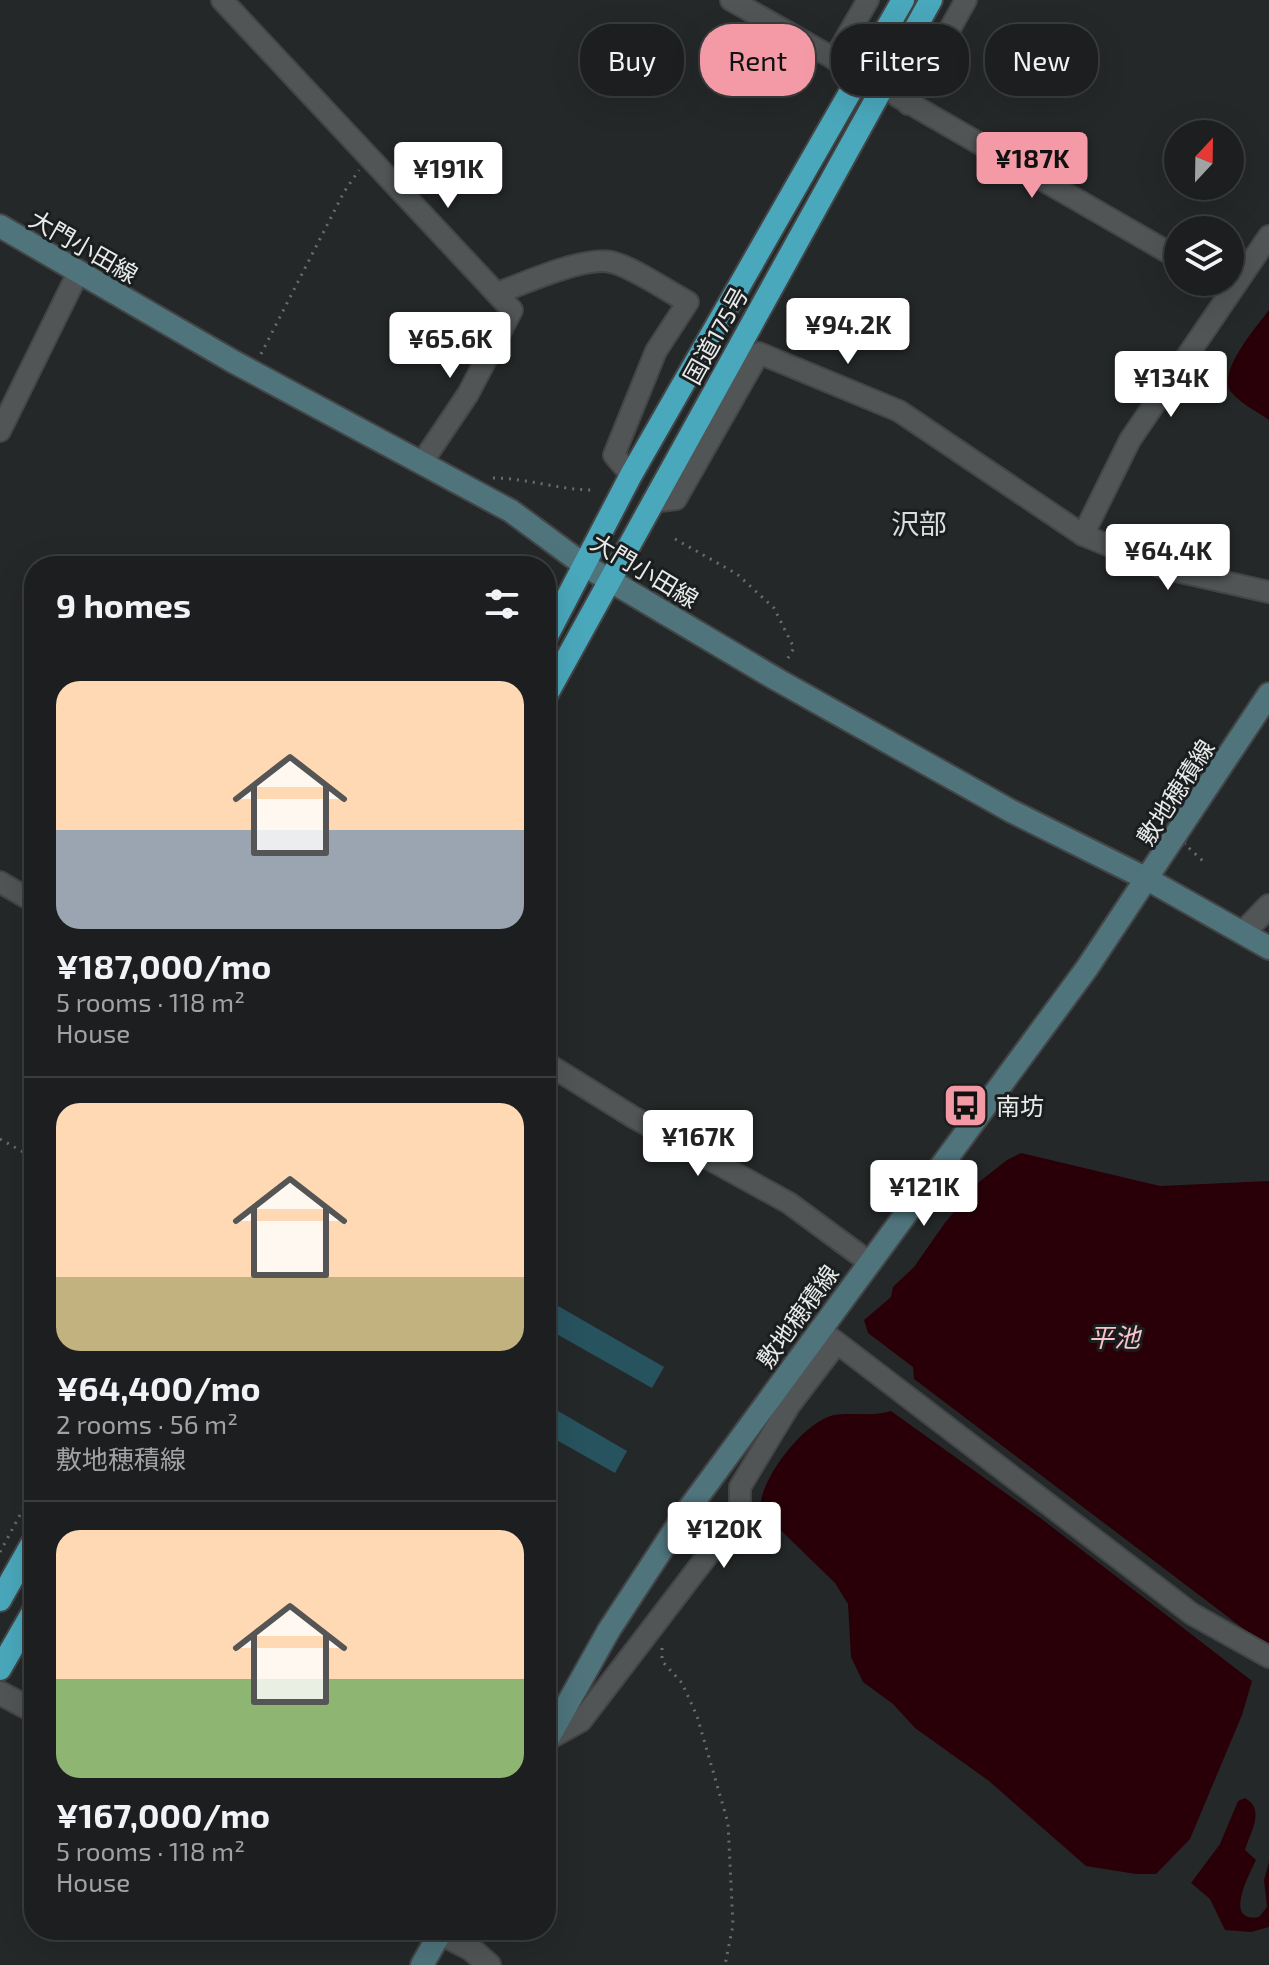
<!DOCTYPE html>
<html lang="en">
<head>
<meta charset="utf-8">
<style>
	:root { --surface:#1c1e1f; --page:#292b2c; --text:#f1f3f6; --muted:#a0a2a4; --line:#3a3c3d; --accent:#f49aa6 }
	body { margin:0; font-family:"Exo 2","Noto Sans JP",sans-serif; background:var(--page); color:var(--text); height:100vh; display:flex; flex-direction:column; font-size:30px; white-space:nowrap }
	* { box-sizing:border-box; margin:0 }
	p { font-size:26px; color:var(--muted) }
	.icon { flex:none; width:44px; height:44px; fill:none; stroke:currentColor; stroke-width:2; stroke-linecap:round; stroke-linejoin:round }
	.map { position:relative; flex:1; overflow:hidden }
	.details { position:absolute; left:24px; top:556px; width:532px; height:1384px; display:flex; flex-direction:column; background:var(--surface); border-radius:32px; box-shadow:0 8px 32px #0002,0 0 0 2px var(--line) }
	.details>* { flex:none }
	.banner { position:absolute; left:580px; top:24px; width:568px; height:72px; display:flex; gap:16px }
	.needle { width:52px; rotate:22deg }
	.controls { position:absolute; left:1164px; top:120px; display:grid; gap:16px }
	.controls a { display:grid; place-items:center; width:80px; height:80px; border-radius:50%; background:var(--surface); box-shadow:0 8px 32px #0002,0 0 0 2px var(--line); font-size:40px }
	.price { position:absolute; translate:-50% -68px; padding:0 18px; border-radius:8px; background:#fff; color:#222; font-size:26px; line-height:52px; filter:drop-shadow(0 2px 4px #0008) }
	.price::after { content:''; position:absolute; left:50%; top:48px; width:24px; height:18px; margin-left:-12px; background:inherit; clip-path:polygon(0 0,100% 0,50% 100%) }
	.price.current { background:var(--accent); color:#111 }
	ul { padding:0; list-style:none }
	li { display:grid; align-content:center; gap:16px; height:424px; padding:0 32px }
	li+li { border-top:2px solid var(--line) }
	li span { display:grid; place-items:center; height:248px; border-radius:24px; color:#555 }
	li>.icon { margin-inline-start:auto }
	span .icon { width:144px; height:144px; fill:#fffc; stroke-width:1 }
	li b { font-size:34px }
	h2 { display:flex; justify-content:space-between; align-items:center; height:96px; padding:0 32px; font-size:34px }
	.tag { padding:0 28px; border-radius:32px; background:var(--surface); box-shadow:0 8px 32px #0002,0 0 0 2px var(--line); font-size:28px; line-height:72px }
	.tag.current { background:var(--accent); color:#111 }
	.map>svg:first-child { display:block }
</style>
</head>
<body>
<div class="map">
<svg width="1269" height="1965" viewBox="0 0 1269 1965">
	<rect width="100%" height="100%" fill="#252829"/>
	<g fill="#290008">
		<path d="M1269,310V420C1258,412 1241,404 1232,393C1215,374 1257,326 1269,310Z"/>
		<polygon points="1021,1153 1160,1186 1269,1181 1269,1648 914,1379 913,1367 868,1333 864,1320 891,1297 893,1287 914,1267 944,1224 979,1182 1007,1160"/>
		<path d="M891,1411L1039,1517L1252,1681L1242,1715L1190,1839L1156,1874H1136L1086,1866L989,1781L915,1728L893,1704L863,1682L851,1657L848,1604L835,1583L760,1510C759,1480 803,1422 834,1415C852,1412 874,1417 891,1411Z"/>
		<path d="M1245,1798C1266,1809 1250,1833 1245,1850L1256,1860C1249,1875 1223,1923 1259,1917L1267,1907L1264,1880L1269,1862V1927L1251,1932L1225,1930L1210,1899L1191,1883L1220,1844L1238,1801Z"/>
	</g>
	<g fill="#27535e">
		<polygon points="546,1299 664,1367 652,1388 546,1328"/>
		<polygon points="546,1404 627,1451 615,1473 546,1434"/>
	</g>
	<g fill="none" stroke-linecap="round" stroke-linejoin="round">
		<defs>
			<g id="minor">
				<polyline points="222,0 512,310 468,394 423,461"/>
				<polyline points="731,0 847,66"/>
				<polyline points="834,59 868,0"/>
				<polyline points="897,96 1178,258"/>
				<polyline points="908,104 966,0"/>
				<path d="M498,293C524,283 585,256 611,262C631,266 669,292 688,302L656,351L614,455L631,475"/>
				<polyline points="0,431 78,273"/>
				<polyline points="652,502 676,499 759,353 899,411 1083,535 1163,568 1269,592"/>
				<polyline points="1083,535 1130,440 1269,236"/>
				<polyline points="0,882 34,902"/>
				<polyline points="546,1063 633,1117 789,1203 869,1262"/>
				<polyline points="819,1329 1192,1614 1269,1657"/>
				<polyline points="547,1740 581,1721 740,1513 740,1487 789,1406 837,1343"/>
			</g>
			<g id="tertiary">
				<polyline points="1243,933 1269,906"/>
				<polyline points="0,1693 34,1711"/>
				<polyline points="434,1930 471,1949 489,1965"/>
			</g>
			<g id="secondary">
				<polyline points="0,226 234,362 511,511 584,565 776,679 1011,811 1149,880 1269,948"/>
				<polyline points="546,1742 609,1630 685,1514 1087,968 1269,694"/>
				<polyline points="422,1965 442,1930"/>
			</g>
			<g id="trunk">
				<polyline points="546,638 631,475 903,0"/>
				<polyline points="546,696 931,0"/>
				<polyline points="0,1600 34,1540"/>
				<polyline points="0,1669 34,1610"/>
			</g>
		</defs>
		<use href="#minor" stroke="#434546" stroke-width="24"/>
		<use href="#tertiary" stroke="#434546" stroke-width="26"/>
		<use href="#secondary" stroke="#434546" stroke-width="26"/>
		<use href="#trunk" stroke="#434546" stroke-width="26"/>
		<g stroke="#6a6d6e" stroke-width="3" stroke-dasharray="2 6" stroke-linecap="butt">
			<polyline points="261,354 344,192 359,170"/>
			<path d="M493,478C527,478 559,490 593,490"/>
			<polyline points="675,539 737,574 774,608 794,648 785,663"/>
			<polyline points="1189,848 1204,862"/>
			<polyline points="0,1139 34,1158"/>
			<polyline points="0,1552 34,1489"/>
			<polyline points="662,1648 662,1661 682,1683 697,1716 728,1823 733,1925 725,1965"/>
		</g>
		<use href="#minor" stroke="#515556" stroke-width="20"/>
		<use href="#tertiary" stroke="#515556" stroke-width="22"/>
		<use href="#secondary" stroke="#4f747c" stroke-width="22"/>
		<use href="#trunk" stroke="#4aa8bc" stroke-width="22"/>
		<polyline stroke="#6a6d6e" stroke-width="3" stroke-dasharray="2 6" stroke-linecap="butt" points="1157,840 1159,836 1186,844"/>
	</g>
	<defs>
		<symbol id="bus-square" viewBox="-11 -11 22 22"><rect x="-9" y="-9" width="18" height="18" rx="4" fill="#f49aa6" stroke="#1b1e1f"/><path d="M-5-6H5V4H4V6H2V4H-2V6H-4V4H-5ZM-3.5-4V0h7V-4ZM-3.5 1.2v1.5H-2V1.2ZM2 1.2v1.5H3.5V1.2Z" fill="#111"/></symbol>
	</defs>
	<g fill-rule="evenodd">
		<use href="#bus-square" x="940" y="1080" width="51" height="51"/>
	</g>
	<g text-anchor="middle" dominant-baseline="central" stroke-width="6" stroke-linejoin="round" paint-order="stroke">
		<g font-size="24" fill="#e9ebeb" stroke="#1b1e1f">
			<text transform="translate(84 246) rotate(30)">大門小田線</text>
			<text transform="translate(715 335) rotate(-61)">国道175号</text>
			<text transform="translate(645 570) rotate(31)">大門小田線</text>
			<text transform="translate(1175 792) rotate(-57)">敷地穂積線</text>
			<text transform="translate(797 1316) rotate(-54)">敷地穂積線</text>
		</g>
		<g font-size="24" fill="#e9ebeb" stroke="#1b1e1f" text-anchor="start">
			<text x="996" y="1105">南坊</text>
		</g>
		<g font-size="26" font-style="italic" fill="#fac3c9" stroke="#1b1e1f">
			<text x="1114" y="1336">平池</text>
		</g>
		<g font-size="28" fill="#d9ddde" stroke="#1b1e1f">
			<text x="919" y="523">沢部</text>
		</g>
	</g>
</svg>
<div class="controls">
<a><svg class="needle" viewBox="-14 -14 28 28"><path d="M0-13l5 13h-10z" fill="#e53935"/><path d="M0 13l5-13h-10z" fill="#a0a2a4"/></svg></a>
<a><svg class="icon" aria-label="layers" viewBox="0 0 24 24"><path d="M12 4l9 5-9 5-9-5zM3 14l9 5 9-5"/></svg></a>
</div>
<b class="price current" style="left:1032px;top:200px">¥187K</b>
<b class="price" style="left:448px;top:210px">¥191K</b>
<b class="price" style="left:848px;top:366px">¥94.2K</b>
<b class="price" style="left:450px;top:380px">¥65.6K</b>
<b class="price" style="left:1171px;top:419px">¥134K</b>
<b class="price" style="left:1168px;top:592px">¥64.4K</b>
<b class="price" style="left:698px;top:1178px">¥167K</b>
<b class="price" style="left:924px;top:1228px">¥121K</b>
<b class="price" style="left:724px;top:1570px">¥120K</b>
<div class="banner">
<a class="tag">Buy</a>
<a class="tag current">Rent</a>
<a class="tag">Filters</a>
<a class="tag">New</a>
</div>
<section class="details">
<h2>9 homes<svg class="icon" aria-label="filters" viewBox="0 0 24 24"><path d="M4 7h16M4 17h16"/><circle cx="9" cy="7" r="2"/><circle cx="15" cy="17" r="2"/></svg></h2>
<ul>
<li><span style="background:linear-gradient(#ffd9b3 60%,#9aa5b1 0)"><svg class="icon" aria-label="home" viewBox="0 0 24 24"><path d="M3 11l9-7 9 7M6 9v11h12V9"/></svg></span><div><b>¥187,000/mo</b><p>5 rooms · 118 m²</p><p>House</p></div></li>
<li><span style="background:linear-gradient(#ffd9b3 70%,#c2b280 0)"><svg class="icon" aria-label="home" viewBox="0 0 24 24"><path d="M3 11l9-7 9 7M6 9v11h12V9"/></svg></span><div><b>¥64,400/mo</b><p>2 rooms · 56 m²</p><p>敷地穂積線</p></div></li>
<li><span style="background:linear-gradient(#ffd9b3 60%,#8fb573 0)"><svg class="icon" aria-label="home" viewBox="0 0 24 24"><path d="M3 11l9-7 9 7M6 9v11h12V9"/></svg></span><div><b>¥167,000/mo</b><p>5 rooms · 118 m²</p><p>House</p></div></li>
</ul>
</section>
</div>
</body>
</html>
